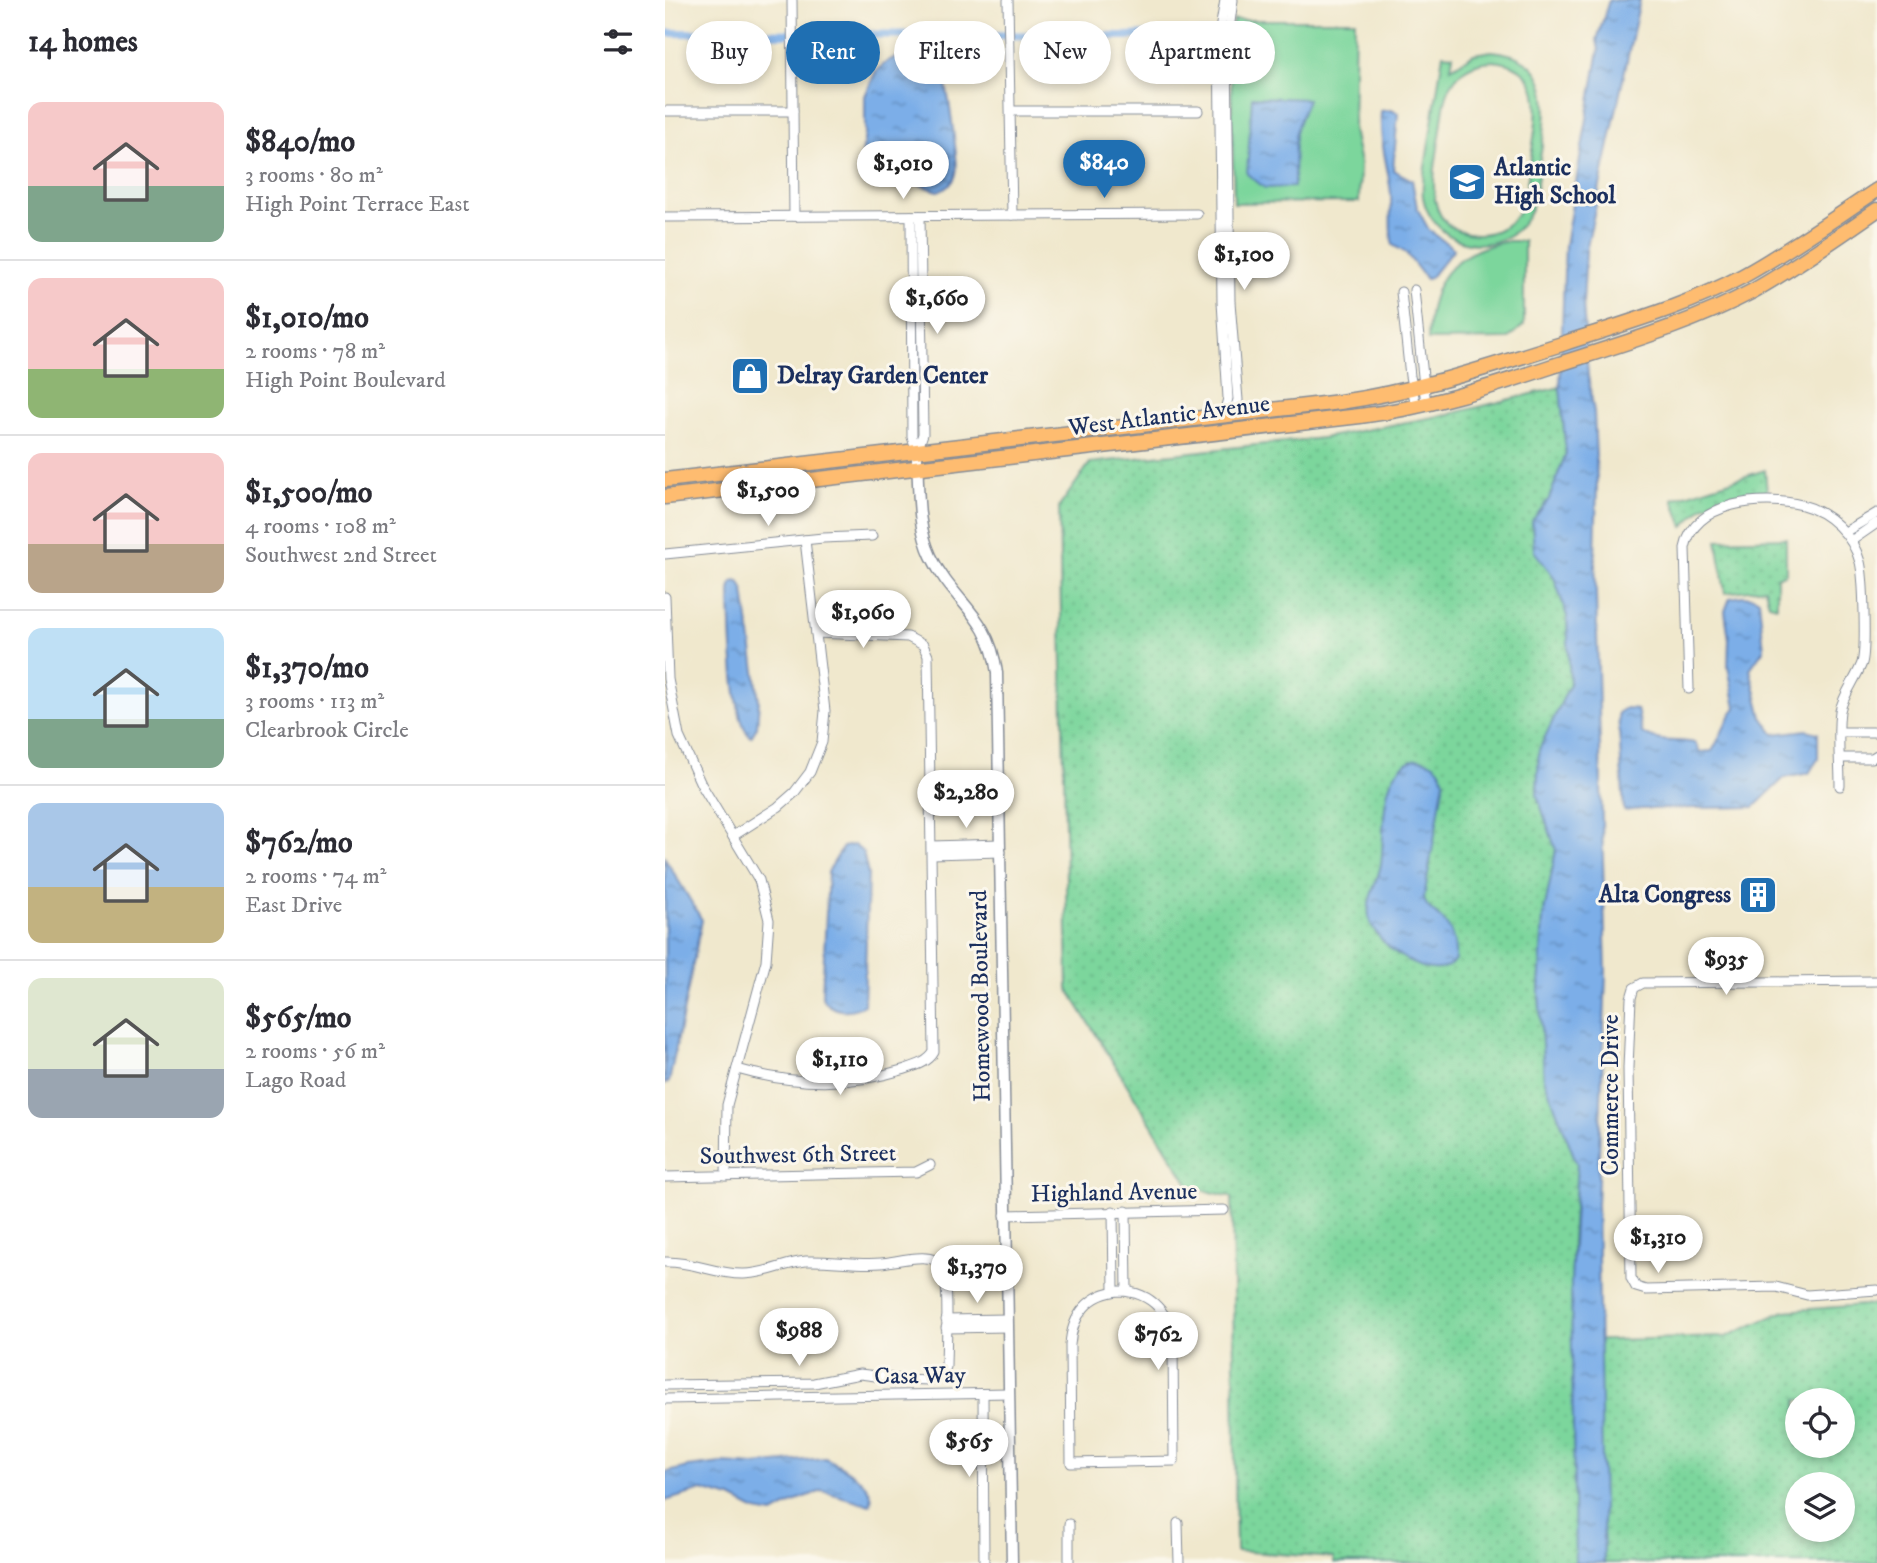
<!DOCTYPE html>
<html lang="en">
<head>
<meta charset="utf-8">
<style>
	:root { --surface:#fff; --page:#f2f2f3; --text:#2b2b33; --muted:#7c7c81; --line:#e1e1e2; --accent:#1f6fb2 }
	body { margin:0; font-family:"IM FELL DW Pica",serif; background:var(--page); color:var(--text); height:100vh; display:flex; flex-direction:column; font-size:26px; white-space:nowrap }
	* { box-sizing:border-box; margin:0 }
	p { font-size:23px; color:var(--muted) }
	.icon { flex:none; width:38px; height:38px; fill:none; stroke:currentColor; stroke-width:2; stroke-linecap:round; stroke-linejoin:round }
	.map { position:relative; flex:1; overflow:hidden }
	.sheet { display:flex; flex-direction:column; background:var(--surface); width:665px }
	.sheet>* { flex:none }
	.hud { position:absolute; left:21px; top:21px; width:665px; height:63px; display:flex; gap:14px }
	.buttons { position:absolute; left:1120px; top:1388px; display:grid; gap:14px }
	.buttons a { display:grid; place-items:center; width:70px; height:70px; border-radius:50%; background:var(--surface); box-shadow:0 4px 10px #0003; font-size:35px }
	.price { position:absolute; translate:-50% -60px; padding:0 16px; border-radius:24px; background:#fff; color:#222; font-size:23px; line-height:46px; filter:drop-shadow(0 2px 4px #0008) }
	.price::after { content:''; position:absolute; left:50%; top:42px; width:21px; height:16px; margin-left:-10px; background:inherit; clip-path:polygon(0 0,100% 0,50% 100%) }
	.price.selected { background:var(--accent); color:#fff }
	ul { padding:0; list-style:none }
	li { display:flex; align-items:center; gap:21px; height:175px; padding:0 28px }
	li+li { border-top:2px solid var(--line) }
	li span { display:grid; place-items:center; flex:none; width:196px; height:140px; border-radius:14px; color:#555 }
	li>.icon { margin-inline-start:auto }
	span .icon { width:84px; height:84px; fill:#fffc; stroke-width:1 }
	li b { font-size:30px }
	h2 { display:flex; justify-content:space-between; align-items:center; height:84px; padding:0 28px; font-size:30px }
	.tag { padding:0 24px; border-radius:32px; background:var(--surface); box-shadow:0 4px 10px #0003; font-size:24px; line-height:63px }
	.tag.selected { background:var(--accent); color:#fff }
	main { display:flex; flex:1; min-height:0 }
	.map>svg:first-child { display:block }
</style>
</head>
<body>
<main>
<section class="sheet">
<h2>14 homes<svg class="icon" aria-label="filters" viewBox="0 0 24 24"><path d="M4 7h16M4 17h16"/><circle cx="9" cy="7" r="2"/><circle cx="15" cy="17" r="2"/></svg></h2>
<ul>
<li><span style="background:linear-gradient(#f6c9c9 60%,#7fa58c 0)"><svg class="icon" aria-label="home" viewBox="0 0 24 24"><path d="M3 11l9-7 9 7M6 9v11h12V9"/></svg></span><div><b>$840/mo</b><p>3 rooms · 80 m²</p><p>High Point Terrace East</p></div></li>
<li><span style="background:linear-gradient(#f6c9c9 65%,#8fb573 0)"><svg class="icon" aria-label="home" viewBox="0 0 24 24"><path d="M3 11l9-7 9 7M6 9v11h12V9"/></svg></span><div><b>$1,010/mo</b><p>2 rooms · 78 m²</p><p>High Point Boulevard</p></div></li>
<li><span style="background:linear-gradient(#f6c9c9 65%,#b9a48a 0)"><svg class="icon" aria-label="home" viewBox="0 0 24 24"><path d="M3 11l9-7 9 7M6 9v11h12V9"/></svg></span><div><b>$1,500/mo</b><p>4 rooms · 108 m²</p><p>Southwest 2nd Street</p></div></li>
<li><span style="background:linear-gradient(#bfe0f5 65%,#7fa58c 0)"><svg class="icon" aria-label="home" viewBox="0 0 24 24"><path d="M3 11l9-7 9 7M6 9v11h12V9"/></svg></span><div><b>$1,370/mo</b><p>3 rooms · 113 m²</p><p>Clearbrook Circle</p></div></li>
<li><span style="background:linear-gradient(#a9c7e8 60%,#c2b280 0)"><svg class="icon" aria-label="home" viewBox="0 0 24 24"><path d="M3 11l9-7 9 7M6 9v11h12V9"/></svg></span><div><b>$762/mo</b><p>2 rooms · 74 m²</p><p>East Drive</p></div></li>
<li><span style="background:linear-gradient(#dfe7d0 65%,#9aa5b1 0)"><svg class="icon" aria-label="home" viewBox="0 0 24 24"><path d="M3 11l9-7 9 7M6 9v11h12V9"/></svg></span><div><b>$565/mo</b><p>2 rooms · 56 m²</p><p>Lago Road</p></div></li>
</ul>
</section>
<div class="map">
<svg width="1212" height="1563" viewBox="0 0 1212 1563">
	<defs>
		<pattern id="grass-dots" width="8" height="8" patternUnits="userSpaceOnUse" patternTransform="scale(1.75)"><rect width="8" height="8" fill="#7bd69c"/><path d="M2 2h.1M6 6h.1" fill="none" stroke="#6ab889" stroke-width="1.8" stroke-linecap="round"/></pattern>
		<pattern id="water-ripples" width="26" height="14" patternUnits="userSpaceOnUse" patternTransform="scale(1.75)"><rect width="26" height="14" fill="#7baee8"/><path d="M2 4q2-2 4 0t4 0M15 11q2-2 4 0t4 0" fill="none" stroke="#648ebf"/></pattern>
	</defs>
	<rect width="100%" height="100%" fill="#fbf7ec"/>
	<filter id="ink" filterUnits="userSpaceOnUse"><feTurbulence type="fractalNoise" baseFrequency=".0143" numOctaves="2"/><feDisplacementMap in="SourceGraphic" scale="14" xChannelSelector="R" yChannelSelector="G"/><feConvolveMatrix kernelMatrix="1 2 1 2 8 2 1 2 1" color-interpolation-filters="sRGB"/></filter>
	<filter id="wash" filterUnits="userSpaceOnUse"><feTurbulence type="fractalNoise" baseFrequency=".00686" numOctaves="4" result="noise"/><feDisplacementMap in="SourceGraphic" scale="28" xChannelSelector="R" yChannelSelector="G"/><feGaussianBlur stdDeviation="1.57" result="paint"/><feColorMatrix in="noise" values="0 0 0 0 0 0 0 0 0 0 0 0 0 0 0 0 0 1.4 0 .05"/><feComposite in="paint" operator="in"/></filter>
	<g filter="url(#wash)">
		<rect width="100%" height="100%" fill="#f0e8cd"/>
		<g fill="url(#grass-dots)" stroke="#4b827d" stroke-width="2" fill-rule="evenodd">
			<path d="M895,387L901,453L884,499L867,521L870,551L889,577L902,616L905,685L874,750L872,795L891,850L878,918L874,991L879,1078L912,1164L907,1239V1341L1061,1337L1119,1311L1212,1304V1563H669L668,1558L571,1551L567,1197L525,1187L403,989L394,507L425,463L657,438L785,414ZM1132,1400H1178V1446H1132ZM1132,1484H1178V1530H1132Z"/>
			<polygon points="1100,470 1102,493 1069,496 1039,506 1018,527 1008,499"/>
			<polygon points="1121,538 1121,573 1112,577 1112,606 1104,604 1100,588 1060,593 1052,540"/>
		</g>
		<g fill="#7bd69c" stroke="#4b827d" stroke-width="2" fill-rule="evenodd">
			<polygon points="569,20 690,20 688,130 695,163 694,202 569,203 565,33"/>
			<path d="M827,51C893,57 883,111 875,158C873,174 872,191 867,206C857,238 819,253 789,238C773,230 761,214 758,197C756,181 761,164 763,149C768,117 773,85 778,54L788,55L786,68L809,54ZM827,61C887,65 871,122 865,163C862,179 862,200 852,214C843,227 827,235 811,234C755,231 769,172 775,136C778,117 778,95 790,79C799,67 812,62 827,61Z"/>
			<path d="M843,241H859V325L843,339L763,340C764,282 784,252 843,241Z"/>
		</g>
		<g fill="url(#water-ripples)" stroke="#4b6ea3" stroke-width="2">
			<polygon points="944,0 975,0 921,251 918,303 923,376 929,412 932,484 930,557 941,974 932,1205 939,1563 910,1563 906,1283 912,1164 879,1078 874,991 878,918 891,850 872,795 874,750 905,684 902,616 889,577 869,551 867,521 884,499 901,453 895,387 900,245 934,50 932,40"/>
			<path d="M244,52C253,53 268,55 274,62C281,69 294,163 291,173C289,184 282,187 273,191L255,185L205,179L197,155L200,133V96L211,71L224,60Z"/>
			<polygon points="587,97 643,99 630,132 629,187 600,188 582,174"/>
			<path d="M726,110L733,113L728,170L747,180L752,208L764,230L789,249L765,278L761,279L741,253L728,245C723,228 727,211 726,194C723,166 714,140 716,111Z"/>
			<path d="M74,581L79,591L94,700L92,727L86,737C66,723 66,618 65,591L67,582Z"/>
			<path d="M1077,596L1089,597L1094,600L1099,649L1085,669L1097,717L1109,734L1142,730L1153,733V759L1144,773L1119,778L1089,807L976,809L959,811L953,713L961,708L972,709L977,733C994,744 1010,739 1030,743L1035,752L1047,751C1054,741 1064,713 1071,708L1063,667L1064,639L1060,611L1065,598Z"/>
			<path d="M751,759C767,760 776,766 779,781L759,898C761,907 766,909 772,915C787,926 791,943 790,960C770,988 712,946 705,921C699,901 713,883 716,864C721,832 711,769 751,759Z"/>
			<path d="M189,845L198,852L203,874L199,1005C185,1013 166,1013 157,997L163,872L178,847Z"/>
			<polygon points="0,858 37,920 4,1082 0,1084"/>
			<path d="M160,1458C174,1464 215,1487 205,1505L158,1491L139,1497L108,1514L91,1511L66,1498L37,1490L0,1501V1473L22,1467L57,1463L89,1465Z"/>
		</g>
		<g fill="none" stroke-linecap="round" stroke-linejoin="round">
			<polyline stroke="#7baee8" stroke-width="8" points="0,33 460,36 551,34"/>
		</g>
	</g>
	<g filter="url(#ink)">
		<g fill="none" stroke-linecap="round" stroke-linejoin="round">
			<defs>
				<g id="minor">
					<polyline points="127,0 129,216"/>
					<polyline points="343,0 347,215"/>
					<polyline points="568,0 562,45 565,302 573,400 568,414"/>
					<polyline points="0,111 128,111"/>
					<polyline points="346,111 533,111"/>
					<polyline points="246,216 247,437 252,451"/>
					<polyline points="0,217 532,214"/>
					<polyline points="749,290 761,405"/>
					<polyline points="736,292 745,376 751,407"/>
					<polyline points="559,415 563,398 557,302 554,36 560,0"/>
					<polyline points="252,451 258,434 255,216"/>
					<polyline points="1180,532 1212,513"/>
					<polyline points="1186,541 1212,523"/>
					<polyline points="0,554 158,538 207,536"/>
					<polyline points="0,597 3,679 14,736 36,784 94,880 104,920 101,961 62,1105 61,1176"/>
					<path d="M1024,689L1020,548C1029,501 1098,495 1137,505C1164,512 1188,535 1195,562C1199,577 1201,650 1197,663C1191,679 1178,695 1175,711C1172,734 1175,763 1175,786"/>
					<polyline points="1175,732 1212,732"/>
					<polyline points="1175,758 1207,758 1212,755"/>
					<polyline points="68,836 113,807 129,793 145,772 157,742 160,711 140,540"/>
					<polyline points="267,846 335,844"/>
					<polyline points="267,854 336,852"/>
					<polyline points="1212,981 978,983 969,988 966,998 963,1068 966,1278 971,1287 981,1290 1111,1287 1142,1295 1212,1290"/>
					<path d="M72,1069C128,1085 182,1087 237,1070C249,1066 263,1063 269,1052L263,656L258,645L243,637L151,633"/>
					<polyline points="0,1177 251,1172 265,1165"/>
					<polyline points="448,1211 449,1291"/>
					<polyline points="461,1211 462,1291"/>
					<polyline points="340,1215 559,1210"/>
					<path d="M0,1262C28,1261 52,1275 79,1274C101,1274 120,1263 141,1261C166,1260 191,1265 216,1263C232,1262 267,1250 277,1266C285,1278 281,1350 281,1367L275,1376L265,1380L234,1379L195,1374L149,1383L0,1385"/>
					<path d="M455,1291C487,1292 506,1314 508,1345L509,1461L406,1463L405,1345C407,1315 424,1293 455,1291Z"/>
					<polyline points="281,1320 342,1319"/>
					<polyline points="281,1328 343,1327"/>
					<polyline points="318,1394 319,1563"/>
					<polyline points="0,1399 344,1393"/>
					<polyline points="513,1523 514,1563"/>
					<polyline points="404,1524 404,1563"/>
				</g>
				<path id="tertiary" d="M252,460C254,493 252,526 266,556C288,603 324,613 332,673L347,1563"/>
				<g id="primary">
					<path d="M0,480L675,402C753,391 826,366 900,343C961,323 1022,306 1078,276C1125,250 1168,219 1212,190"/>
					<path d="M0,497L695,416C761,408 822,388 885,367C953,345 1024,325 1088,291C1131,267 1171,238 1212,210"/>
				</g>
			</defs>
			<use href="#minor" stroke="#868c96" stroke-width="11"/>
			<use href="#tertiary" stroke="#868c96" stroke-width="13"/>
			<use href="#primary" stroke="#868c96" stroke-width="17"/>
			<use href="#minor" stroke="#fff" stroke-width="9"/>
			<use href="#tertiary" stroke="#fff" stroke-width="10"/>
			<use href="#primary" stroke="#febc70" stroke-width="14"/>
		</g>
	</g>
	<defs>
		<symbol id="school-square" viewBox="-11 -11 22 22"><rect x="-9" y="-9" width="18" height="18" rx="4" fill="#1f6fb2" stroke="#fbf7ec"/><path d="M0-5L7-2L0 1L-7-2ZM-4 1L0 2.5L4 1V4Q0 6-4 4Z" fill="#fff"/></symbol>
		<symbol id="shop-square" viewBox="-11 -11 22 22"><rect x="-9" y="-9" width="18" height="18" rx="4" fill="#1f6fb2" stroke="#fbf7ec"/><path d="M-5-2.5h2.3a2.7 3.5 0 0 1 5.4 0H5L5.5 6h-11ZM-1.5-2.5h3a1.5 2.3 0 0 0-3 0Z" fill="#fff"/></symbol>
		<symbol id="building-square" viewBox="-11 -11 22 22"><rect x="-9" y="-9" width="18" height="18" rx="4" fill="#1f6fb2" stroke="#fbf7ec"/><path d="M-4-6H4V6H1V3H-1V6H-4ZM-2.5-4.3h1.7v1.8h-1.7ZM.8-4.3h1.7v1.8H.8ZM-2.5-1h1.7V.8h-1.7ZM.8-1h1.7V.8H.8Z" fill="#fff"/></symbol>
	</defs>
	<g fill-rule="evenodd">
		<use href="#school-square" x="780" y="160" width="44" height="44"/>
		<use href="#shop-square" x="63" y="354" width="44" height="44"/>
		<use href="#building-square" x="1071" y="873" width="44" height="44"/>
	</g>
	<g text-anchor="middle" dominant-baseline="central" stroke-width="6" stroke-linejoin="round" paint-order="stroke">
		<g font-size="24" font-weight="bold" fill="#1b2f5e" stroke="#fbf7ec" text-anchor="start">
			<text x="829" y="168">Atlantic<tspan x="829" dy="28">High School</tspan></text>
			<text x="112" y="376">Delray Garden Center</text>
			<text x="1066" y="895" text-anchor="end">Alta Congress</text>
		</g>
		<g font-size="24" fill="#1b2f5e" stroke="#fbf7ec">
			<text transform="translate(504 416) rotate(-7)">West Atlantic Avenue</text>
			<text transform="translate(316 996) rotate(-91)">Homewood Boulevard</text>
			<text transform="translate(946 1095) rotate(-90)">Commerce Drive</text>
			<text transform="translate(133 1155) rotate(-1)">Southwest 6th Street</text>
			<text transform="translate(449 1193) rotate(-1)">Highland Avenue</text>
			<text transform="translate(255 1376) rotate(-1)">Casa Way</text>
		</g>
	</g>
</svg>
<div class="buttons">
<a><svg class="icon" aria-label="locate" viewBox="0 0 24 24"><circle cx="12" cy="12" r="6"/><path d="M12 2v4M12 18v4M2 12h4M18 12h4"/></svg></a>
<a><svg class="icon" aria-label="layers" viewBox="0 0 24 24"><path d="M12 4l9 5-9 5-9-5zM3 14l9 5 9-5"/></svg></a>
</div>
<b class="price selected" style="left:439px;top:200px">$840</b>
<b class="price" style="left:238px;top:201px">$1,010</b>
<b class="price" style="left:579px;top:292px">$1,100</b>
<b class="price" style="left:272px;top:336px">$1,660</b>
<b class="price" style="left:103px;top:528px">$1,500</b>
<b class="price" style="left:198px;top:650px">$1,060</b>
<b class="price" style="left:301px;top:830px">$2,280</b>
<b class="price" style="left:1061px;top:997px">$935</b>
<b class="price" style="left:175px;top:1097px">$1,110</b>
<b class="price" style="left:993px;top:1275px">$1,310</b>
<b class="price" style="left:312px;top:1305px">$1,370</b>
<b class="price" style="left:134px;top:1368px">$988</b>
<b class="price" style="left:493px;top:1372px">$762</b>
<b class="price" style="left:304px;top:1479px">$565</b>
<div class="hud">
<a class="tag">Buy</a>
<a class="tag selected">Rent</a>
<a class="tag">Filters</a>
<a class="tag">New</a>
<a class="tag">Apartment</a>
</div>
</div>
</main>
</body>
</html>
